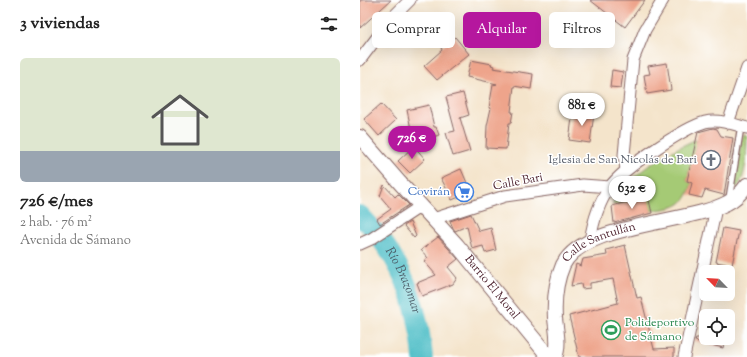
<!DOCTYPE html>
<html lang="es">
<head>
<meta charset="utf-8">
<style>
	:root { --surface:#fff; --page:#f2f2f2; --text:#222; --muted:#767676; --accent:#b5179e }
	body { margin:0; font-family:"Sorts Mill Goudy",serif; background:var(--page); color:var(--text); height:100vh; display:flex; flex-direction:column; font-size:15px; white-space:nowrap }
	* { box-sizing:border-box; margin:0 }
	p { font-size:13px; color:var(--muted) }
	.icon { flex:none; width:22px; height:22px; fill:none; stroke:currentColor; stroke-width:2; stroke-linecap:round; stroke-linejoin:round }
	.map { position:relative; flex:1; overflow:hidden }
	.details { display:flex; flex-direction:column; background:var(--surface); width:360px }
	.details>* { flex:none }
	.hud { position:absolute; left:12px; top:12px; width:315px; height:36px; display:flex; gap:8px }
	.needle { width:26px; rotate:295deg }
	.buttons { position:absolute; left:339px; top:265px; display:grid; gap:8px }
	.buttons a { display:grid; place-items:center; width:36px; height:36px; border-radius:6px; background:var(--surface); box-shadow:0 4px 16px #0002; font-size:20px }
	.price { position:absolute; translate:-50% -34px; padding:0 9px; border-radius:14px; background:#fff; color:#222; font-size:13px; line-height:26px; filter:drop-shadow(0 1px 2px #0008) }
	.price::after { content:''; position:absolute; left:50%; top:24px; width:12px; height:9px; margin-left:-6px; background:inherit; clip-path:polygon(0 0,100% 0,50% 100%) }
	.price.current { background:var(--accent); color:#fff }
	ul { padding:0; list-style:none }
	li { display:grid; align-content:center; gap:8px; height:212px; padding:0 20px }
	li span { display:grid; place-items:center; height:124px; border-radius:6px; color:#555 }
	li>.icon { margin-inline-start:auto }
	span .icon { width:72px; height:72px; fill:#fffc; stroke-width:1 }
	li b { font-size:17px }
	h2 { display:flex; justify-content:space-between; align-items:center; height:48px; padding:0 20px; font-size:17px }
	.pill { padding:0 14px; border-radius:6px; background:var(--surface); box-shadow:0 4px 16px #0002; font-size:14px; line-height:36px }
	.pill.current { background:var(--accent); color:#fff }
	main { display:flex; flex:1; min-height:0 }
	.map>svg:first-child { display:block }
</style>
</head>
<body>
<main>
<section class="details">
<h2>3 viviendas<svg class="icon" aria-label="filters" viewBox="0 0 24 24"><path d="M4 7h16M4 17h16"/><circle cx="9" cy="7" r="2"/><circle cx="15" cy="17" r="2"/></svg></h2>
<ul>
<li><span style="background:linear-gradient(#dfe7d0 75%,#9aa5b1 0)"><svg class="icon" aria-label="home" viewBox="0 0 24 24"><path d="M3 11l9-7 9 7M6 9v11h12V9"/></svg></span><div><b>726 €/mes</b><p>2 hab. · 76 m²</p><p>Avenida de Sámano</p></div></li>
</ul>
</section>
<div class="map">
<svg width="387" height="357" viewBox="0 0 387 357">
	<rect width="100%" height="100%" fill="#fff"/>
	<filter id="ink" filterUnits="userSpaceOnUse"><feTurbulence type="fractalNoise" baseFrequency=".025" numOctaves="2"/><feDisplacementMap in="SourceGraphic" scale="8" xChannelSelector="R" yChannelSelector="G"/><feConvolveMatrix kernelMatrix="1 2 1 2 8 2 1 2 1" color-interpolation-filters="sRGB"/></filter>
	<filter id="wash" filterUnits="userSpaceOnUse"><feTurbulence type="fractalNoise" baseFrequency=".012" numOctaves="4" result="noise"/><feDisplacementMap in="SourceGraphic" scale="16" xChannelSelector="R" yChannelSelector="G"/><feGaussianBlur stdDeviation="0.9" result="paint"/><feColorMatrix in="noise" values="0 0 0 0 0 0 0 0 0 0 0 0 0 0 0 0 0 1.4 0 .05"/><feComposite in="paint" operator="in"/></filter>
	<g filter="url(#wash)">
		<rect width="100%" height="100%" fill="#f4e4cb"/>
		<g fill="#a5ca74" stroke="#787450">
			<path d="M385,135L387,136C387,152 387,178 376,188L374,184L382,137Z"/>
			<path d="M337,139L327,181L332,183C325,209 314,207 291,211L287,196L252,206C263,177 309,151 337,139Z"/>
		</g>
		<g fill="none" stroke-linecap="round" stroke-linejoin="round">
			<path stroke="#51bfc8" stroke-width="20" id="s1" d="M0,215C40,255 58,301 63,357"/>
		</g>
		<g id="blocks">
			<g fill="#eea48b">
				<polygon points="0,0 31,0 0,28"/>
				<polygon points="230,0 285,0 265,27"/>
				<polygon points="62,18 74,28 62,43 46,31 55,19 58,22"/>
				<polygon points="95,37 109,54 77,80 64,66 82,50 81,48"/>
				<polygon points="111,60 132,64 131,65 134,66 133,68 173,74 171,89 154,86 151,112 153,112 151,123 149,123 146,149 126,148 127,126 131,108 129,108 133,85 137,84 107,77"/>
				<polygon points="307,63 311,90 287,94 284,75 290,74 288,66"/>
				<polygon points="252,70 263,72 261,88 250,87"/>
				<polygon points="103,93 109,115 100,118 110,151 93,156 86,133 95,131 86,97"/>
				<polygon points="21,104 36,120 19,136 4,119"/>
				<polygon points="69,105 74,127 76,127 79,135 58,142 54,128 51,129 47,110"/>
				<polygon points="213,111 234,114 230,143 209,140"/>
				<polygon points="353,128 357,129 361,136 373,138 364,195 345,190 342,198 329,195 332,183 327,181 338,132"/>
				<polygon points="54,146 65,159 50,173 38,161"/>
				<polygon points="101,169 111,192 92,200 81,178"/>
				<polygon points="24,185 35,197 38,194 49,205 20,224 17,219 31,209 20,196"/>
				<polygon points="288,196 292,213 254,223 252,206"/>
				<polygon points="111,214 119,231 131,228 136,250 125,253 123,246 112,249 107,226 95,231 93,228 90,221"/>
				<polygon points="50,222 56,236 54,238 44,226"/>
				<polygon points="363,228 379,231 372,265 356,262"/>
				<polygon points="78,237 98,259 88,267 97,278 93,284 62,296 57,283 76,275 64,261 68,258 61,250"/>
				<polygon points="265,245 277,298 281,297 294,349 314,348 314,357 219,357 209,316 258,303 253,279 230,283 230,288 222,289 221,284 211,286 216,264 221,266 223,259 247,255 246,250"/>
				<polygon points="336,338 365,338 363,348 335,341"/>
			</g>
		</g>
	</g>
	<g filter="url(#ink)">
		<use href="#blocks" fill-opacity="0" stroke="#866463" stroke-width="1"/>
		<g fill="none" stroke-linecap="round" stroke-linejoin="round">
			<defs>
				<polyline id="service" points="369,199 381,126"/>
				<g id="minor">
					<polyline points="0,60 31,19 50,0"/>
					<polyline points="368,123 387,68"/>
					<polyline points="266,170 264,155 273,60 285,30 303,0"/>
					<polyline points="73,219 145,196 223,185 250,187"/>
					<path d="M230,241C233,222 239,202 250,187C262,169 324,128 345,122C358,119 374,124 387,128"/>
					<polyline points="0,244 11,239 61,206"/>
					<polyline points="324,357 356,208"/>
				</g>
				<g id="tertiary">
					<path id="s2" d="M0,137L40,183L97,245L189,357"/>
					<path id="s3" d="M195,357C200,345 196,330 195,318C194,300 196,281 203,265C223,223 328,224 367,203C375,199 382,192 387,185"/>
				</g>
			</defs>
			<use href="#service" stroke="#866463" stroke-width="8"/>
			<use href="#minor" stroke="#866463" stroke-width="13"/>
			<use href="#tertiary" stroke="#866463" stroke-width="16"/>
			<use href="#service" stroke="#fff" stroke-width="5.5"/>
			<use href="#minor" stroke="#fff" stroke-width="11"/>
			<use href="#tertiary" stroke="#fff" stroke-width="14"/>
		</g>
	</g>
	<defs>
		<symbol id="church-ring" viewBox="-11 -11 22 22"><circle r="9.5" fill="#fff" stroke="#6b7280" stroke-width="1.5"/><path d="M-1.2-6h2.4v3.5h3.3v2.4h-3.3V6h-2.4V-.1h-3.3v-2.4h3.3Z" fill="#6b7280"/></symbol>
		<symbol id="supermarket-ring" viewBox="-11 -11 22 22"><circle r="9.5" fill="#fff" stroke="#3f7fe0" stroke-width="1.5"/><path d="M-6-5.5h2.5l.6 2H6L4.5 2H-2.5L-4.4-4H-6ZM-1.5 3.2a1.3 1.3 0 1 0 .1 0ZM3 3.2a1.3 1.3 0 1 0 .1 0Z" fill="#3f7fe0"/></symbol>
		<symbol id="stadium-ring" viewBox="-11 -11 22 22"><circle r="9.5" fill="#fff" stroke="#2e9e5b" stroke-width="1.5"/><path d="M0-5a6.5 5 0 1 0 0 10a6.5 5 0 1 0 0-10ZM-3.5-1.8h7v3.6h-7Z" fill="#2e9e5b"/></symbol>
	</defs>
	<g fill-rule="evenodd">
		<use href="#church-ring" x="340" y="149" width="22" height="22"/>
		<use href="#supermarket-ring" x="93" y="181" width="22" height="22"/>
		<use href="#stadium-ring" x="240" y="319" width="22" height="22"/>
	</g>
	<g text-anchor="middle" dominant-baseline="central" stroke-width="3" stroke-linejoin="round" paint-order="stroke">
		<g font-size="12" fill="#5b616d" stroke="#fff" text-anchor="end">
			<text x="337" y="160">Iglesia de San Nicolás de Bari</text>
		</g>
		<g font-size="12" fill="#4a1f2b" stroke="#fff">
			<text transform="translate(158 182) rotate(-11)">Calle Bari</text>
			<text stroke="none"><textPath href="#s3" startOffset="138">Calle Santullán</textPath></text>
			<text stroke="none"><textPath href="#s2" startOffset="200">Barrio El Moral</textPath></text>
		</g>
		<g font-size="12" fill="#366cbe" stroke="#fff" text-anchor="end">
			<text x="90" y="192">Covirán</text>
		</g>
		<g font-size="12" fill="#27864d" stroke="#fff" text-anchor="start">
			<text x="265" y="323">Polideportivo<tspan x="265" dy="14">de Sámano</tspan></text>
		</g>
		<g font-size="13" font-style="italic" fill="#4d5f6a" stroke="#fff">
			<text stroke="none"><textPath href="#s1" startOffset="79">Río Brazomar</textPath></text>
		</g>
	</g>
</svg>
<div class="buttons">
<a><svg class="needle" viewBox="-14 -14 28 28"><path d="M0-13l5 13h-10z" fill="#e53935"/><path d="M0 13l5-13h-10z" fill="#767676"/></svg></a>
<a><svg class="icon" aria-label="locate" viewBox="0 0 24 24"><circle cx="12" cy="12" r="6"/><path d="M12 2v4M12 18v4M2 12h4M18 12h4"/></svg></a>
</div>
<b class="price" style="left:222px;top:127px">881 €</b>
<b class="price current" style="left:52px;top:160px">726 €</b>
<b class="price" style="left:272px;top:210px">632 €</b>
<div class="hud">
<a class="pill">Comprar</a>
<a class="pill current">Alquilar</a>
<a class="pill">Filtros</a>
</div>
</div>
</main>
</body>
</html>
